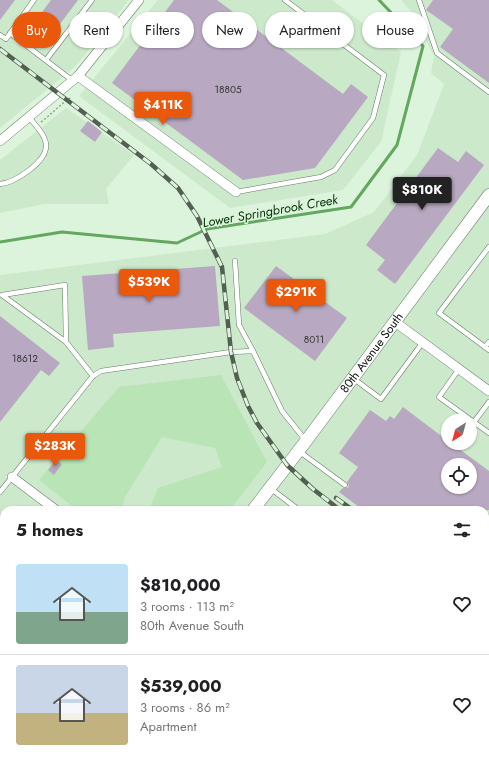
<!DOCTYPE html>
<html lang="en">
<head>
<meta charset="utf-8">
<style>
	:root { --surface:#fff; --page:#f6f6f6; --text:#202124; --muted:#757577; --line:#e0e0e0; --accent:#ea580c }
	body { margin:0; font-family:Jost,sans-serif; background:var(--page); color:var(--text); height:100vh; display:flex; flex-direction:column; font-size:15px; white-space:nowrap }
	* { box-sizing:border-box; margin:0 }
	p { font-size:13px; color:var(--muted) }
	.icon { flex:none; width:22px; height:22px; fill:none; stroke:currentColor; stroke-width:2; stroke-linecap:round; stroke-linejoin:round }
	.map { position:relative; flex:1; overflow:hidden }
	.details { position:absolute; left:0px; top:506px; width:489px; height:256px; display:flex; flex-direction:column; background:var(--surface); border-radius:12px 12px 0 0; box-shadow:0 1px 3px #0004 }
	.details>* { flex:none }
	.guide { position:absolute; left:12px; top:12px; width:465px; height:36px; display:flex; gap:8px }
	.needle { width:26px; rotate:216deg }
	.tools { position:absolute; left:441px; top:414px; display:grid; gap:8px }
	.tools a { display:grid; place-items:center; width:36px; height:36px; border-radius:50%; background:var(--surface); box-shadow:0 1px 3px #0004; font-size:20px }
	.price { position:absolute; translate:-50% -34px; padding:0 9px; border-radius:4px; background:var(--accent); color:#fff; font-size:13px; line-height:26px; filter:drop-shadow(0 1px 2px #0008) }
	.price::after { content:''; position:absolute; left:50%; top:24px; width:12px; height:9px; margin-left:-6px; background:inherit; clip-path:polygon(0 0,100% 0,50% 100%) }
	.price.current { background:#222; color:#fff }
	ul { padding:0; list-style:none }
	li { display:flex; align-items:center; gap:12px; height:100px; padding:0 16px }
	li+li { border-top:1px solid var(--line) }
	li span { display:grid; place-items:center; flex:none; width:112px; height:80px; border-radius:4px; color:#555 }
	li>.icon { margin-inline-start:auto }
	span .icon { width:48px; height:48px; fill:#fffc; stroke-width:1 }
	li b { font-size:17px }
	h2 { display:flex; justify-content:space-between; align-items:center; height:48px; padding:0 16px; font-size:17px }
	.tag { padding:0 14px; border-radius:18px; background:var(--surface); box-shadow:0 1px 3px #0004; font-size:14px; line-height:36px }
	.tag.current { background:var(--accent); color:#fff }
	.map>svg:first-child { display:block }
</style>
</head>
<body>
<div class="map">
<svg width="489" height="762" viewBox="0 0 489 762">
	<rect width="100%" height="100%" fill="#ddf4dc"/>
	<g fill="#cde9cb" fill-rule="evenodd">
		<polygon points="0,0 129,0 76,66 0,128"/>
		<polygon points="158,0 332,0 401,52 381,142 343,190 230,208 79,96"/>
		<path d="M401,0H489V762H0V275L325,234L374,212L417,155L444,84L431,73L434,56L412,13ZM448,421H470V443H448ZM448,465H470V487H448ZM4,510H485V758H4Z"/>
		<polygon points="66,108 134,155 106,189 109,204 44,204 0,213 0,160"/>
	</g>
	<g fill="#b9e4b6">
		<polygon points="221,375 267,462 230,510 149,510 158,488 222,467 215,448 162,437 125,497 122,510 77,510 39,480 119,387"/>
		<polygon points="179,758 371,758 376,762 185,762"/>
	</g>
	<g fill="none" stroke-linecap="round" stroke-linejoin="round">
		<polyline stroke="#63a761" stroke-width="3" points="0,242 62,232 177,243 207,229 351,207 397,145 423,46 379,0"/>
	</g>
	<g fill="#b8a8c1" fill-rule="evenodd">
		<polygon points="0,0 15,0 0,20"/>
		<polygon points="51,0 78,0 57,28 40,15"/>
		<polygon points="174,0 217,0 343,94 351,84 368,97 315,168 243,180 112,83"/>
		<polygon points="433,0 489,0 489,83 440,47 453,29 426,10"/>
		<polygon points="88,121 102,132 95,142 80,131"/>
		<polygon points="438,148 458,162 466,151 484,165 395,284 377,270 385,260 366,245"/>
		<polygon points="215,266 220,326 113,334 114,347 88,350 82,276"/>
		<polygon points="276,266 347,318 315,361 244,308"/>
		<polygon points="0,316 60,363 49,376 41,370 0,422"/>
		<path d="M403,407L448,441V443H451L489,471V510H363L339,492L343,488H348L349,485L347,482L358,467L339,453L370,410L386,421L390,416L394,419ZM448,465H470V487H448Z"/>
		<polygon points="56,460 62,464 54,475 48,470"/>
	</g>
	<g fill="none" stroke-linecap="round" stroke-linejoin="round">
		<defs>
			<g id="lane">
				<polyline points="419,0 437,53 489,92"/>
				<polyline points="10,33 73,81"/>
				<polyline points="0,35 6,39 34,0"/>
				<polyline points="46,60 92,0"/>
				<path d="M0,184C14,183 45,163 46,147C47,136 35,125 29,117"/>
				<polyline points="236,192 321,177 335,170 373,118 384,75 285,0"/>
				<polyline points="489,247 439,313 489,350"/>
				<polyline points="235,261 239,325 253,351"/>
				<polyline points="66,342 2,295 65,285 66,342 93,376"/>
				<polyline points="485,347 489,342"/>
				<polyline points="459,369 439,397 489,433"/>
				<polyline points="354,379 381,399 423,342"/>
				<polyline points="474,422 489,402"/>
				<polyline points="300,452 345,485"/>
				<polyline points="270,488 299,510"/>
				<polyline points="0,492 93,376 101,371 231,352 253,351 282,411 306,441"/>
				<polyline points="485,648 489,651"/>
				<polyline points="0,761 4,756"/>
				<polyline points="112,762 115,758"/>
			</g>
			<g id="street">
				<polyline points="78,76 236,192"/>
				<polyline points="0,141 78,76 139,0"/>
				<polyline points="395,322 489,391"/>
				<polyline points="12,477 56,510"/>
			</g>
			<g id="secondary">
				<path id="s1" d="M253,510L306,441L489,195"/>
				<polyline points="58,762 61,758"/>
			</g>
		</defs>
		<use href="#lane" stroke="#677b66" stroke-width="5.5"/>
		<use href="#street" stroke="#677b66" stroke-width="10"/>
		<use href="#secondary" stroke="#677b66" stroke-width="13"/>
		<path stroke="#91a391" stroke-width="1.5" stroke-dasharray="2 2" stroke-linecap="butt" d="M41,122C52,114 60,104 72,97"/>
		<use href="#lane" stroke="#fff" stroke-width="4.5"/>
		<use href="#street" stroke="#fff" stroke-width="9"/>
		<use href="#secondary" stroke="#fff" stroke-width="12"/>
		<defs>
			<g id="rail">
				<polyline points="0,49 151,164 178,188 197,216 222,267 231,352 237,378 248,406 257,423 287,465 313,489 340,510"/>
				<polyline points="336,498 353,510"/>
				<polyline points="485,609 489,612"/>
				<polyline points="485,618 489,621"/>
			</g>
		</defs>
		<use href="#rail" stroke="#525f52" stroke-width="4.5"/>
		<use href="#rail" stroke="#ddf4dc" stroke-width="3" stroke-dasharray="9" stroke-linecap="butt"/>
	</g>
	<g text-anchor="middle" dominant-baseline="central" stroke-width="3" stroke-linejoin="round" paint-order="stroke">
		<g font-size="10" fill="#343636">
			<text x="228" y="89">18805</text>
			<text x="314" y="339">8011</text>
			<text x="25" y="358">18612</text>
		</g>
		<g font-size="12" fill="#081008" stroke="#ddf4dc">
			<text stroke="none"><textPath href="#s1" startOffset="197">80th Avenue South</textPath></text>
		</g>
		<g font-size="13" font-style="italic" fill="#013303" stroke="#ddf4dc">
			<text transform="translate(270 211) rotate(-10)">Lower Springbrook Creek</text>
		</g>
	</g>
</svg>
<div class="tools">
<a><svg class="needle" viewBox="-14 -14 28 28"><path d="M0-13l5 13h-10z" fill="#e53935"/><path d="M0 13l5-13h-10z" fill="#757577"/></svg></a>
<a><svg class="icon" aria-label="locate" viewBox="0 0 24 24"><circle cx="12" cy="12" r="6"/><path d="M12 2v4M12 18v4M2 12h4M18 12h4"/></svg></a>
</div>
<b class="price" style="left:163px;top:126px">$411K</b>
<b class="price current" style="left:422px;top:211px">$810K</b>
<b class="price" style="left:149px;top:303px">$539K</b>
<b class="price" style="left:296px;top:313px">$291K</b>
<b class="price" style="left:55px;top:467px">$283K</b>
<div class="guide">
<a class="tag current">Buy</a>
<a class="tag">Rent</a>
<a class="tag">Filters</a>
<a class="tag">New</a>
<a class="tag">Apartment</a>
<a class="tag">House</a>
</div>
<section class="details">
<h2>5 homes<svg class="icon" aria-label="filters" viewBox="0 0 24 24"><path d="M4 7h16M4 17h16"/><circle cx="9" cy="7" r="2"/><circle cx="15" cy="17" r="2"/></svg></h2>
<ul>
<li><span style="background:linear-gradient(#bfe0f5 60%,#7fa58c 0)"><svg class="icon" aria-label="home" viewBox="0 0 24 24"><path d="M3 11l9-7 9 7M6 9v11h12V9"/></svg></span><div><b>$810,000</b><p>3 rooms · 113 m²</p><p>80th Avenue South</p></div><svg class="icon" aria-label="heart" viewBox="0 0 24 24"><path d="M12 20l-8-8c-3-5 5-10 8-4 3-6 11-1 8 4z"/></svg></li>
<li><span style="background:linear-gradient(#c9d6e8 60%,#c2b280 0)"><svg class="icon" aria-label="home" viewBox="0 0 24 24"><path d="M3 11l9-7 9 7M6 9v11h12V9"/></svg></span><div><b>$539,000</b><p>3 rooms · 86 m²</p><p>Apartment</p></div><svg class="icon" aria-label="heart" viewBox="0 0 24 24"><path d="M12 20l-8-8c-3-5 5-10 8-4 3-6 11-1 8 4z"/></svg></li>
</ul>
</section>
</div>
</body>
</html>
